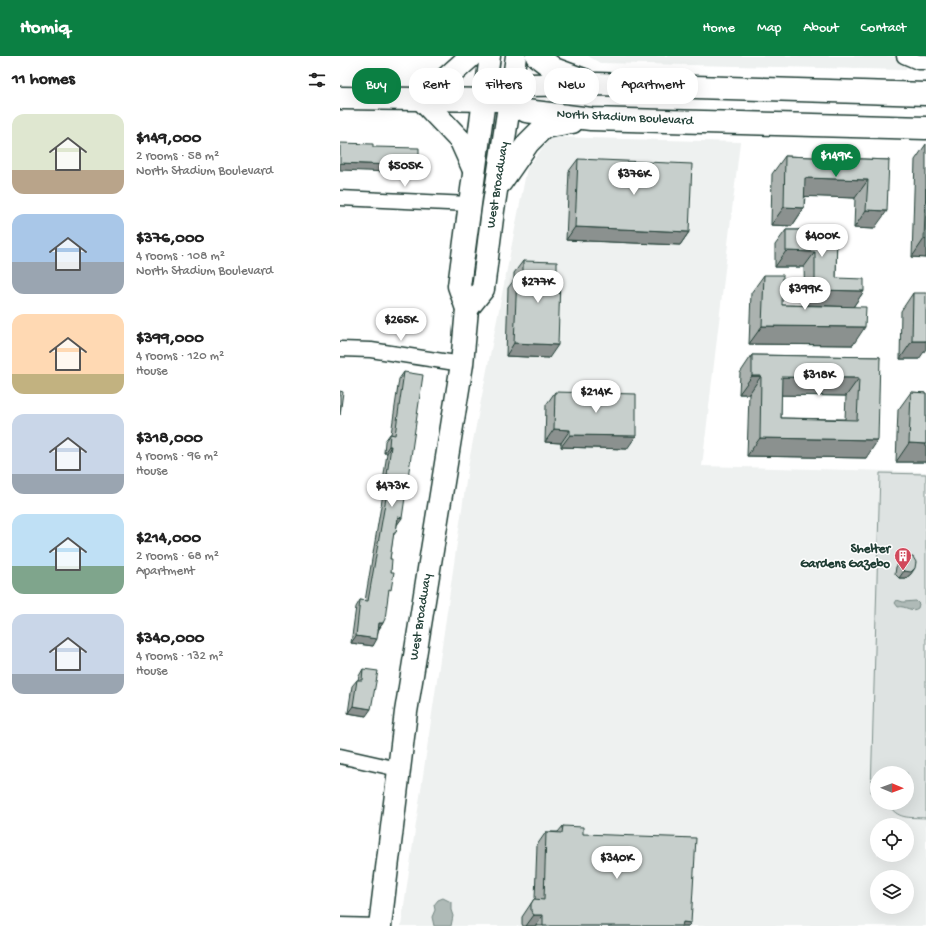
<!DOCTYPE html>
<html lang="en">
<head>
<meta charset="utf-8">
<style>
	:root { --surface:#fff; --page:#f6f6f6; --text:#222; --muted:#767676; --accent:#0b8043 }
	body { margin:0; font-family:"Gochi Hand",sans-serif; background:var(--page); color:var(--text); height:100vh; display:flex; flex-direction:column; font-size:15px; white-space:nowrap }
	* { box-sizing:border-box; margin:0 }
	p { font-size:13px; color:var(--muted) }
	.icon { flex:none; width:22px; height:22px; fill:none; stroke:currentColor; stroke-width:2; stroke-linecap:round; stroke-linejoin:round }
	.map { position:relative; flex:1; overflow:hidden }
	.sheet { display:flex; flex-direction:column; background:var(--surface); width:340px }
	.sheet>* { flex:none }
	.hud { position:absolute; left:12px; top:12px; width:380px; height:36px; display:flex; gap:8px }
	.needle { width:26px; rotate:91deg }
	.fabs { position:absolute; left:530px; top:710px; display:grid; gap:8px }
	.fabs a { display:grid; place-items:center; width:44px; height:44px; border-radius:50%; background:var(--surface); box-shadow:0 4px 16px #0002; font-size:20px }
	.price { position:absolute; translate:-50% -34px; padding:0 9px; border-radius:14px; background:#fff; color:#222; font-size:13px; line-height:26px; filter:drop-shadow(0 1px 2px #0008) }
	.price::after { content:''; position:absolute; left:50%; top:24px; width:12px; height:9px; margin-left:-6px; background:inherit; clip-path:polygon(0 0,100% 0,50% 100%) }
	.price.current { background:var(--accent); color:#fff }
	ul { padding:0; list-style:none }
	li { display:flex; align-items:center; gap:12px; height:100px; padding:0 12px }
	li span { display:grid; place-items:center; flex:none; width:112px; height:80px; border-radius:12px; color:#555 }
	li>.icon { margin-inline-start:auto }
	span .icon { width:48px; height:48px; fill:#fffc; stroke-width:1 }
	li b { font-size:17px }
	h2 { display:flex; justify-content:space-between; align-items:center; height:48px; padding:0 12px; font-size:17px }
	.tag { padding:0 14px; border-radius:16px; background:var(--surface); box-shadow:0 4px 16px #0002; font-size:14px; line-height:36px }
	.tag.current { background:var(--accent); color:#fff }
	header { display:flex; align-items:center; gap:24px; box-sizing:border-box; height:56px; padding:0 20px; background:var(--accent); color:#fff }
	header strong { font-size:19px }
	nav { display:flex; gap:22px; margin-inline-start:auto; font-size:14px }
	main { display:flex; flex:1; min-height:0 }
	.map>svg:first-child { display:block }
</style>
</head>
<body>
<header>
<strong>Homiq</strong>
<nav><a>Home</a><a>Map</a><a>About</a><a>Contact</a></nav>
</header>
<main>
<section class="sheet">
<h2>11 homes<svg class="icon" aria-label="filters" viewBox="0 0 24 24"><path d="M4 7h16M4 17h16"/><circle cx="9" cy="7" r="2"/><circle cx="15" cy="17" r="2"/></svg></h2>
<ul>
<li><span style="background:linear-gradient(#dfe7d0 70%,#b9a48a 0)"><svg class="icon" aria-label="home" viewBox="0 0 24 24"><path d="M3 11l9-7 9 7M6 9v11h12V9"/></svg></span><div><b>$149,000</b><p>2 rooms · 58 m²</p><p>North Stadium Boulevard</p></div></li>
<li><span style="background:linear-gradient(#a9c7e8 60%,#9aa5b1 0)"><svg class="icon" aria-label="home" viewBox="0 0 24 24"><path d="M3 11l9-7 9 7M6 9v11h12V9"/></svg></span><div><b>$376,000</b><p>4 rooms · 108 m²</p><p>North Stadium Boulevard</p></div></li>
<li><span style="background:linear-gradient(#ffd9b3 75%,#c2b280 0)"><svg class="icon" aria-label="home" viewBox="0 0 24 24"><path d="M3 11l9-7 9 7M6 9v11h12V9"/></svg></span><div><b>$399,000</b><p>4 rooms · 120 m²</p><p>House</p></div></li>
<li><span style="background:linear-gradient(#c9d6e8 75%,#9aa5b1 0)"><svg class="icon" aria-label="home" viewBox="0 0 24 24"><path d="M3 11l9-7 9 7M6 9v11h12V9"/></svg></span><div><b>$318,000</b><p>4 rooms · 96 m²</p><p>House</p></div></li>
<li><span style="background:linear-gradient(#bfe0f5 65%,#7fa58c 0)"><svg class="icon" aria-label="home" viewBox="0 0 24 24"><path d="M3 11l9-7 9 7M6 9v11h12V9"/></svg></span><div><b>$214,000</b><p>2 rooms · 68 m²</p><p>Apartment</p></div></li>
<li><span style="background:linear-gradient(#c9d6e8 75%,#9aa5b1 0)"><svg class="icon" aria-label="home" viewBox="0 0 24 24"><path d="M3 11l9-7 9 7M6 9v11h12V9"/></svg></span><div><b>$340,000</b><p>4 rooms · 132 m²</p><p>House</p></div></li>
</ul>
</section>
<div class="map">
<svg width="586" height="870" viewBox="0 0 586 870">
	<rect width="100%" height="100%" fill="#fff"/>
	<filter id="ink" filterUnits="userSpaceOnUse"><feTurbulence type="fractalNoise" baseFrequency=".025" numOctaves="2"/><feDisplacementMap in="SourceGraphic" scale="8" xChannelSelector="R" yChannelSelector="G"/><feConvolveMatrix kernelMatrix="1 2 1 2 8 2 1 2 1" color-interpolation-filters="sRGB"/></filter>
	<g filter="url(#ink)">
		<g fill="#eef1f0" fill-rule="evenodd">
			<polygon points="248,0 568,0 566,14 260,7"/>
			<path d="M211,81L400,86L362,410L586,416V870H61L129,405L187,112ZM537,717H567V747H537ZM537,769H567V799H537ZM537,821H567V851H537Z"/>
		</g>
		<path fill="#dee3e2" stroke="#7e908b" d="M540,417L586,418V762C568,761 558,764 547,747H567V717H537V739L531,736Z"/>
		<g fill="#afbab7" stroke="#758883">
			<path d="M557,544L563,546L576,545L579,548L578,552C572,557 565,549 558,551L555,547Z"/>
			<polygon points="103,842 111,846 111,854 113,860 111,870 94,870 92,861 95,854 94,849 98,844"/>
		</g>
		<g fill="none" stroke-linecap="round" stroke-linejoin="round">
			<defs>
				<g id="street">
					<polyline points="564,0 578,6 586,6"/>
					<polyline points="0,142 129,148"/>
					<polyline points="0,293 31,294 122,308"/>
					<polyline points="0,700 58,713"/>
					<polyline points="0,869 40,870"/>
				</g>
				<g id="secondary">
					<polyline points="144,44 150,0"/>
					<polyline points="170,44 176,0"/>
				</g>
				<g id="primary">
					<polyline points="197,0 214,13 244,24"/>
					<polyline points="0,42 157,44"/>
					<polyline points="82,44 121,85 134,114"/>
					<polyline points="82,44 131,0"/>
					<polyline points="170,44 187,29 257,28 586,38"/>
					<polyline points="170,44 186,55 251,63 586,72"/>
					<polyline points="161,126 188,87 204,71 232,66"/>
					<polyline points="127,253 143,233 153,154 170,44"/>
					<polyline points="40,870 66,656 122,308 127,253 119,230 144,44"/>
				</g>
			</defs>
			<use href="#street" stroke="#1f3d34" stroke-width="17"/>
			<use href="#secondary" stroke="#1f3d34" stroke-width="23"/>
			<use href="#primary" stroke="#1f3d34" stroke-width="25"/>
			<use href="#street" stroke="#fff" stroke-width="14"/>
			<use href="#secondary" stroke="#fff" stroke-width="20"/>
			<use href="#primary" stroke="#fff" stroke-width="22"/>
		</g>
		<g fill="#abb2af" stroke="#1f3d34" fill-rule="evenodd">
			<polygon points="586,88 586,202 572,201 575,104"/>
			<polygon points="445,100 549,104 534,173 514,172 515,142 465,140 464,152 452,170 431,169 432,118"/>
			<polygon points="238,103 349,176 340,189 226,184 229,115"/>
			<polygon points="446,174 497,174 496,222 524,235 513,251 513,289 409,288 411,237 424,219 442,249 488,250 465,249 464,211 435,211 435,189"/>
			<polygon points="183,205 217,223 209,302 166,300 168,232 174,224 174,217"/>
			<polygon points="573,237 579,303 560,303 561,255"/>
			<path d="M412,299L540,301L526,402L407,400L409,338H399L400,317ZM441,339L506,340L505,363L441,362Z"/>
			<polygon points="64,316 57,469 56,476 53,480 50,503 51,516 48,537 43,567 39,573 33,590 11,587 16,551 20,544 25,545 45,426 43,426 47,397 44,397 45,385 50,378 51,378 59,323"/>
			<polygon points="215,336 287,393 221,391 221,387 205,386 206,349"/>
			<polygon points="571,336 586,337 586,406 556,406 558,354"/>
			<polygon points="561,504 571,518 566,522 559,522 555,518 556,511"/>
			<polygon points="23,613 26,660 8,657 12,630 17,624 18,624 19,620"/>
			<polygon points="223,770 243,778 348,870 183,870 182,868 182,861 194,843 195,843 197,789 206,776 218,776"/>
		</g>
		<g fill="#8b918f" stroke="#1f3d34">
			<polygon points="0,107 79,110 74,117 0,114"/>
			<polygon points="465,122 528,124 515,142 453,140"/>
			<polygon points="444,151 464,152 452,170 431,169"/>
			<polygon points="526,154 547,155 534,173 514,172"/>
			<polygon points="235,171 349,176 340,189 226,184"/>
			<polygon points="584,183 586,183 586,202 572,201"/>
			<polygon points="446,195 475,196 464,211 435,211"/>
			<polygon points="475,234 524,235 513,251 465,249"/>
			<polygon points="422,270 525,271 513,289 409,288"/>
			<polygon points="572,285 586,285 586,293 579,303 560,303"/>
			<polygon points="174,287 218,289 209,302 166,300"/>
			<polygon points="412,320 421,320 409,338 399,338"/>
			<polygon points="442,321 519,322 506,340 429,339"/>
			<polygon points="214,373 230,374 221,387 205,386"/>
			<polygon points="230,379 296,380 287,393 221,391"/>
			<polygon points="420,382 538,384 526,402 407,400"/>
			<polygon points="569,387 586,388 586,406 556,406"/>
			<polygon points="49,390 51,390 47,397 44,397"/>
			<polygon points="47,419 50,419 45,426 43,426"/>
			<polygon points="58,461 62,462 57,469"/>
			<polygon points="575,512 571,518 566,522 559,522 564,515"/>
			<polygon points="39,567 43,567 38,574"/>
			<polygon points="16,580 37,583 33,590 11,587"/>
			<polygon points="13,650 31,653 26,660 8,657"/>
			<polygon points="194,859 203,859 196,870 186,870"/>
			<polygon points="343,866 351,867 348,870 340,870"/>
		</g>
		<g fill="#c7cfcc" stroke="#1f3d34" fill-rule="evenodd">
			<polygon points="0,87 33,88 33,91 79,92 79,110 0,107"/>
			<polygon points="445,100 549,104 547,155 526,154 528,124 465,122 464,152 444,151"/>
			<polygon points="238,103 352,108 349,176 235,171"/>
			<polygon points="586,132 586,183 584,183"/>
			<polygon points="446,174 497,174 496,222 524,223 524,235 475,234 475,196 446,195"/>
			<polygon points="183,205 217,206 217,223 220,223 218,289 174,287 177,220 183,220"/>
			<polygon points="424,219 443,219 442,249 526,251 525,271 422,270"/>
			<polygon points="573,237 586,237 586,285 572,285"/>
			<path d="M412,299L540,301L538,384L420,382L421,320H412ZM442,321L519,322L517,364L441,362Z"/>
			<polygon points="64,316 83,319 62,462 58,461 56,476 54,476 50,503 52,503 51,516 54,516 51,534 49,533 45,563 43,567 39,567 37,583 16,580 20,544 28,545 50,419 47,419 51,390 49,390 50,378 55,379"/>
			<polygon points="0,335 3,336 0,359"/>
			<polygon points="215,336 296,338 296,380 230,379 230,374 214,373"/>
			<polygon points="571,336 586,337 586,388 569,387"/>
			<polygon points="566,501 573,501 576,506 575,512 571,516 564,515 560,511 561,504"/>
			<polygon points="23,613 38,615 31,653 13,650 17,624 22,624"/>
			<polygon points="223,770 243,771 243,778 356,782 351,867 343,866 342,870 203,870 203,859 194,859 191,855 191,848 194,843 204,844 206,776 222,777"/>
		</g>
	</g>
	<defs>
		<symbol id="building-pin" viewBox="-11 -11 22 30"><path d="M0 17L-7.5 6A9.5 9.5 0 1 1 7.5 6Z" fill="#d1495b" stroke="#fff"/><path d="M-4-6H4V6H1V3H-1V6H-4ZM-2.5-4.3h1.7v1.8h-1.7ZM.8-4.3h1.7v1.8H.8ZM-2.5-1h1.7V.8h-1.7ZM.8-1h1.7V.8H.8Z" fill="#fff"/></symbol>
	</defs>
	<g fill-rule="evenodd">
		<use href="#building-pin" x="553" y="490" width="20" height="27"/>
	</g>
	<g text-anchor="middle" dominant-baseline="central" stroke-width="3" stroke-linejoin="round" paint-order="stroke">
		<g font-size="13" fill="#1f3d34" stroke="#fff">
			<text transform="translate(285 62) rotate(3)">North Stadium Boulevard</text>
			<text transform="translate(158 129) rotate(-81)">West Broadway</text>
			<text transform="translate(81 561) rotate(-81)">West Broadway</text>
		</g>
		<g font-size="13" font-weight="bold" fill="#1f3d34" stroke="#fff" text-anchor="end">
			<text x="550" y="493">Shelter<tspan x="550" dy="15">Gardens Gazebo</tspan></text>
		</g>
	</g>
</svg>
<div class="fabs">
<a><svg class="needle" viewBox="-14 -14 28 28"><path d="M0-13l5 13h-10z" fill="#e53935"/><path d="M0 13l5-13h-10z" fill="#767676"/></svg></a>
<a><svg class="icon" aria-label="locate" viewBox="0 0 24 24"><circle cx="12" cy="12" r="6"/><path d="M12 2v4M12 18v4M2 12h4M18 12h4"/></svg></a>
<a><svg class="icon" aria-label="layers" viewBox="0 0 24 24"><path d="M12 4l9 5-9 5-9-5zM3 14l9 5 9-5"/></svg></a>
</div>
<b class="price current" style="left:496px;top:122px">$149K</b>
<b class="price" style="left:65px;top:132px">$505K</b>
<b class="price" style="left:294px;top:140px">$376K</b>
<b class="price" style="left:482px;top:202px">$400K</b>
<b class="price" style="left:198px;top:248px">$277K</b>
<b class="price" style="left:465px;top:255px">$399K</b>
<b class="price" style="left:61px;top:286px">$265K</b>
<b class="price" style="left:479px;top:341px">$318K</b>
<b class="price" style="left:256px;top:358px">$214K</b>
<b class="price" style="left:52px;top:452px">$473K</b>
<b class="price" style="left:277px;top:824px">$340K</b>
<div class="hud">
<a class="tag current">Buy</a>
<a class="tag">Rent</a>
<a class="tag">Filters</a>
<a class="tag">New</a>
<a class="tag">Apartment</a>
</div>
</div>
</main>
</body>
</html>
